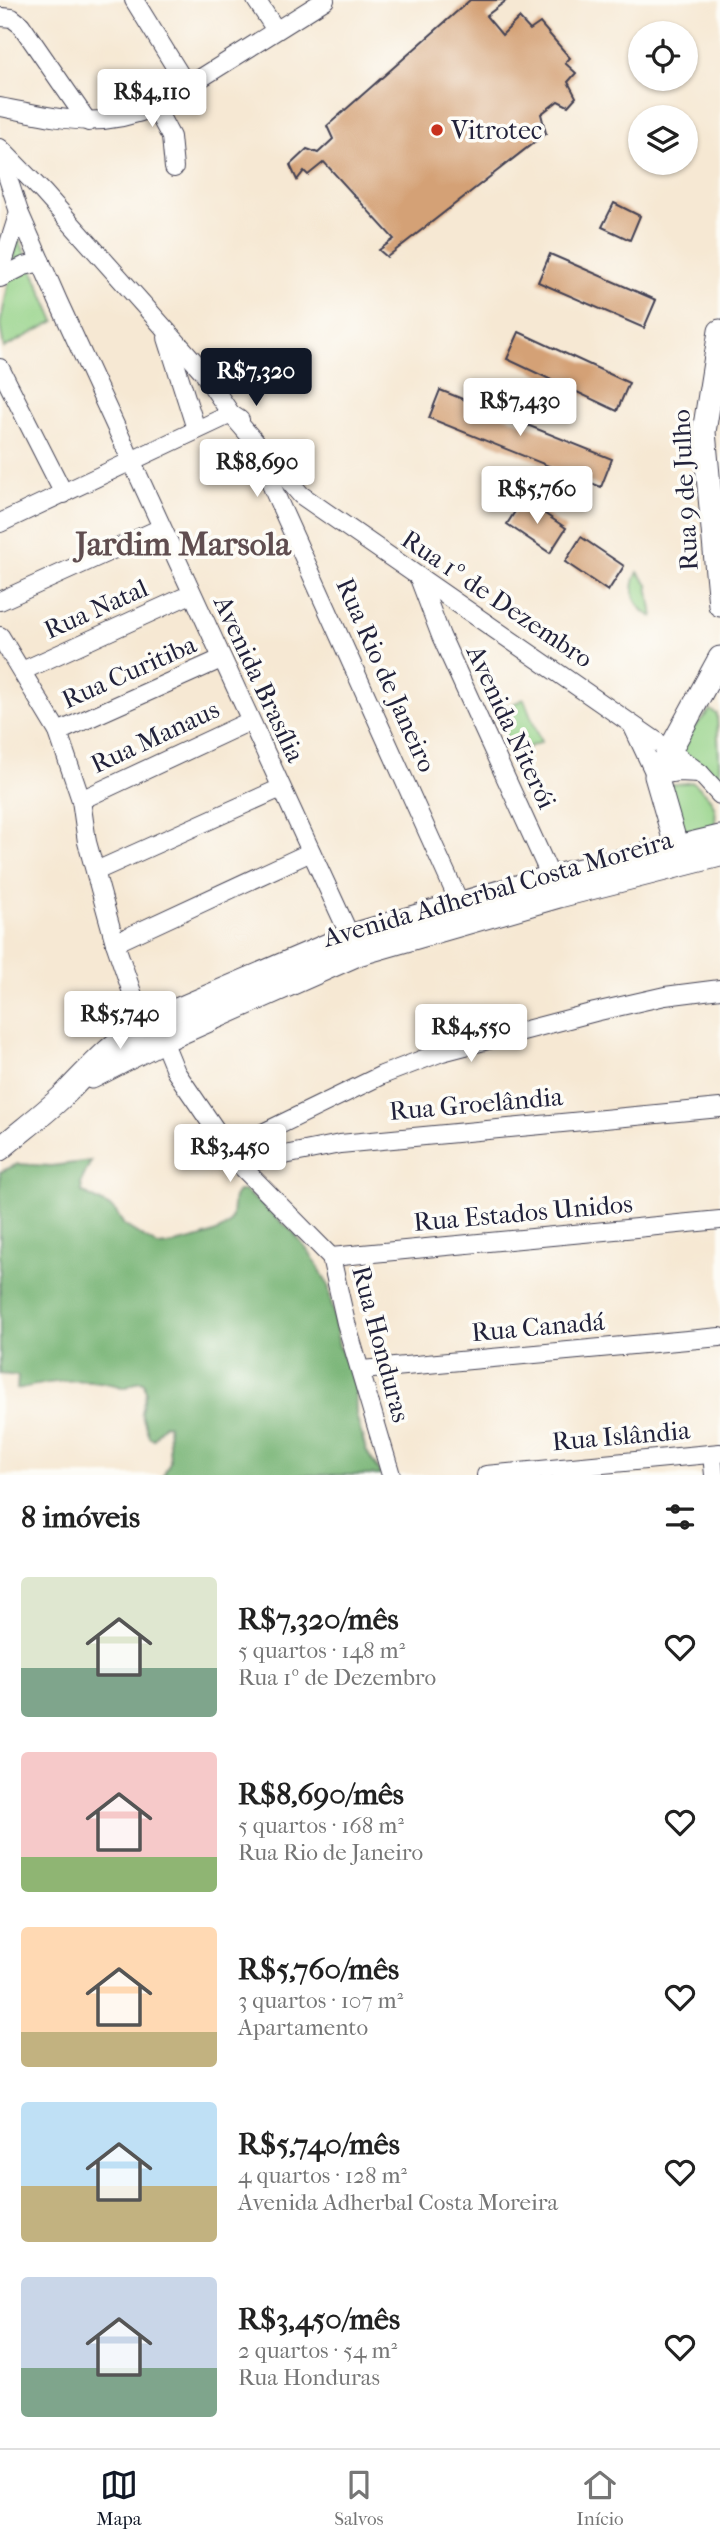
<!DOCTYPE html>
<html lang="pt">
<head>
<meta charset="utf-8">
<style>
	:root { --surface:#fff; --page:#f2f2f2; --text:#222; --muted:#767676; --line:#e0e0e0; --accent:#111827 }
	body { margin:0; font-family:"IM FELL French Canon",serif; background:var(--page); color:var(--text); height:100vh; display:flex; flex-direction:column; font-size:26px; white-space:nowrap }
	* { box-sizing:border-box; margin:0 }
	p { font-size:23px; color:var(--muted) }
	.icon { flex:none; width:38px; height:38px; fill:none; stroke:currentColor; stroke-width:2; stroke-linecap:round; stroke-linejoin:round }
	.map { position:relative; height:1475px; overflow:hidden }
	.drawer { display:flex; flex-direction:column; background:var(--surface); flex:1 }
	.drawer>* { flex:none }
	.tools { position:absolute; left:628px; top:21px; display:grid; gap:14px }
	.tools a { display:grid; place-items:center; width:70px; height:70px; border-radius:50%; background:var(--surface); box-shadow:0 2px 5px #0004; font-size:35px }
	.price { position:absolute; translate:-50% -60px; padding:0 16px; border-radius:7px; background:#fff; color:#222; font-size:23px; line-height:46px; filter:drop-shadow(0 2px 4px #0008) }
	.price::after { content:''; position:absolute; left:50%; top:42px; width:21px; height:16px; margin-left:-10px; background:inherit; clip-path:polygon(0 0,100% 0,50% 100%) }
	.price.selected { background:var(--accent); color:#fff }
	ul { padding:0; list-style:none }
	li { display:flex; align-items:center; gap:21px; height:175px; padding:0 21px }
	li span { display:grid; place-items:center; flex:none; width:196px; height:140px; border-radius:7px; color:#555 }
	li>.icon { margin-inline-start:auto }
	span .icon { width:84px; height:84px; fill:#fffc; stroke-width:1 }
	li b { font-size:30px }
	h2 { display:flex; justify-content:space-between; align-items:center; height:84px; padding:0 21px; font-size:30px }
	.tab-bar { display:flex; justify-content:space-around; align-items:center; height:98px; border-top:2px solid var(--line); background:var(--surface); font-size:19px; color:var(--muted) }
	.tab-bar a { display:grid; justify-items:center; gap:4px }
	.tab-bar .selected { color:var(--accent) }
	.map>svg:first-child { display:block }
</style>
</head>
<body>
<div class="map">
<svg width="720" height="1475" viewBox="0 0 720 1475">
	<rect width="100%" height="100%" fill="#fdfcf7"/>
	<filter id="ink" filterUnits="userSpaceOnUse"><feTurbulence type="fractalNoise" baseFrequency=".0143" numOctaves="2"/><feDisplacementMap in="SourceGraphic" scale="14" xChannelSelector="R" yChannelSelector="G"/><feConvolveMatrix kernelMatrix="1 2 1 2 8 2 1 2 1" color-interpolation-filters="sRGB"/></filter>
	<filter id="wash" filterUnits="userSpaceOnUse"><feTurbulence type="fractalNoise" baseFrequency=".00686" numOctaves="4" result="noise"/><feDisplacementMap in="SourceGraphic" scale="28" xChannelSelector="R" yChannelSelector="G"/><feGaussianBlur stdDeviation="1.57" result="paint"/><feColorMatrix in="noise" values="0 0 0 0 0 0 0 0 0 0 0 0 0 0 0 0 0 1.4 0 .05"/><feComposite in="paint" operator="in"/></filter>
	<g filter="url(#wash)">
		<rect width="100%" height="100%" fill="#f6e8d3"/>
		<g fill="#94d287" stroke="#5b7a61" stroke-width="2">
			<polygon points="18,237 55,321 4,348 0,325"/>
			<path d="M638,572L648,585L653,617C635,609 628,589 638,572Z"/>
			<polygon points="524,699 541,742 513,754 496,711"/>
			<polygon points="710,710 717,714 720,784 680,753 690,732"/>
			<path d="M693,782C709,795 720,805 714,827L690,831L680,828L668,785Z"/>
		</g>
		<path fill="#77b474" stroke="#4c6b58" stroke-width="2" d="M91,1161L81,1182L82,1192L114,1209L124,1225L158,1246C173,1245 223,1235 230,1222C235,1212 230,1199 238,1191H245L292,1231L312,1256L328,1284L339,1346L355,1386L356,1415L366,1450L381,1475H163L170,1462L168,1425L164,1424L154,1439L149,1437L141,1412L146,1393L144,1382L139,1381L125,1388C88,1375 54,1381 17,1389L18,1376L0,1374V1172L18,1164L51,1166Z"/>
		<g id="blocks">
			<g fill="#d4a176">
				<polygon points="470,0 507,0 486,16 502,35 519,18 530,30 540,23 570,58 565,63 576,73 568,82 576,97 568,106 558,101 541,114 546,133 387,257 379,250 394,239 324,162 308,175 304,171 297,180 290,165 307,149 318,153 333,139 327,126"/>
				<polygon points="614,203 640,216 630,240 602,227"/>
				<polygon points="550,254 656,300 644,328 538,282"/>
				<polygon points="519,332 629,383 617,411 507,359"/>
				<polygon points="440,390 612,459 601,487 429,418"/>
				<polygon points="523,499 566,528 550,553 507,524"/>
				<polygon points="581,537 624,566 608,591 565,562"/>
			</g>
		</g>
	</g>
	<g filter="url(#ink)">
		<use href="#blocks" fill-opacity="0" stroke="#424052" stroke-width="2"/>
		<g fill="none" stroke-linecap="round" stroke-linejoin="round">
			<defs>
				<g id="minor">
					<polyline points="134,0 187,86"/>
					<polyline points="256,0 276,30"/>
					<polyline points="2,17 12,18 21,25 88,122"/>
					<path d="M0,107C60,118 96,131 155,107L325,0"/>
					<polyline points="155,107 171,137 174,168"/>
					<polyline points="0,148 43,192 215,385"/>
					<polyline points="0,154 19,212 58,301 355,947"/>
					<polyline points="0,272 19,212"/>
					<polyline points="0,278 24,266 41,262"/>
					<polyline points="167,338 196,429"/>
					<polyline points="0,368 64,494"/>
					<polyline points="206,377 231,414 301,495 669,750 700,773 720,795"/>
					<polyline points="263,457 273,489 465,915"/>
					<polyline points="0,523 231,414 240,420"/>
					<polyline points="419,578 441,636 556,888"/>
					<polyline points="0,601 161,528"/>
					<polyline points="0,636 58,732 81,800 87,842 115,943 136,1004 160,1033 176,1072 239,1164 331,1257 346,1323 391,1475"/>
					<polyline points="22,671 191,594"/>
					<polyline points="633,727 656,776 678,772 700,773"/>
					<polyline points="58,732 221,659"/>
					<polyline points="81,800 250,721"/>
					<polyline points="96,871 281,788"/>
					<polyline points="115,943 311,852"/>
					<polyline points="228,1150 382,1075 442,1052 595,1012 665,996 720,989"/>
					<polyline points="239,1164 340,1144 720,1108"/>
					<polyline points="331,1257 720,1220"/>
					<polyline points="362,1370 720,1337"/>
					<polyline points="712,1454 714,1475"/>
					<polyline points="486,1475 720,1453"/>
				</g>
				<g id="major">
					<polyline points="720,331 704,432 720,605"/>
					<polyline points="680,859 656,776 720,658"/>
					<polyline points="92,1077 164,1040 358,954 559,896 720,855"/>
					<path d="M0,1149C22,1130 47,1112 67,1092C94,1064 117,1038 151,1021L349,936L551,877L720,837"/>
				</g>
			</defs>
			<use href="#minor" stroke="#424052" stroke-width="20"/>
			<use href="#major" stroke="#424052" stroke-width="25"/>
			<use href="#minor" stroke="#fff" stroke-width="18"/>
			<use href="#major" stroke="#fff" stroke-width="23"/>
		</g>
	</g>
	<circle fill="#c8321e" stroke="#fdfcf7" stroke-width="2.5" cx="437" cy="130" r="7"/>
	<g text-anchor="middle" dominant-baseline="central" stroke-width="7" stroke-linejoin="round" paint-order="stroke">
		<g font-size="26" fill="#22223b" stroke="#fdfcf7" text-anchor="start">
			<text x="451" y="130">Vitrotec</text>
		</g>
		<g font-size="26" fill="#22223b" stroke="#fdfcf7">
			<text transform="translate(685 490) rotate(-93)">Rua 9 de Julho</text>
			<text transform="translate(497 599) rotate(34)">Rua 1º de Dezembro</text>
			<text transform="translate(96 609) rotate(-24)">Rua Natal</text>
			<text transform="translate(129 672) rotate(-24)">Rua Curitiba</text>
			<text transform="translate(386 675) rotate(66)">Rua Rio de Janeiro</text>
			<text transform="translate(259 679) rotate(65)">Avenida Brasília</text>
			<text transform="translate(511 727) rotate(65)">Avenida Niterói</text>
			<text transform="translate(155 737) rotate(-25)">Rua Manaus</text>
			<text transform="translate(498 889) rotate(-16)">Avenida Adherbal Costa Moreira</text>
			<text transform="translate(476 1104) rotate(-5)">Rua Groelândia</text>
			<text transform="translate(523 1213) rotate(-5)">Rua Estados Unidos</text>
			<text transform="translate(538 1327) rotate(-5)">Rua Canadá</text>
			<text transform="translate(381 1344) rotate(75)">Rua Honduras</text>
			<text transform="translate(621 1436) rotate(-5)">Rua Islândia</text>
		</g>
		<g font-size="33" font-weight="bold" fill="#604e50" stroke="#fdfcf7">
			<text x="183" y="544">Jardim Marsola</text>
		</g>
	</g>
</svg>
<div class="tools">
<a><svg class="icon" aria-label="locate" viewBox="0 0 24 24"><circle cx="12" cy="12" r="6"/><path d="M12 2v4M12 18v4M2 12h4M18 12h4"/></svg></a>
<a><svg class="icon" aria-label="layers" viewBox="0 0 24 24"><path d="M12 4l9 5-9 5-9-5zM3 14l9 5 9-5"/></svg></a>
</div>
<b class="price" style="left:152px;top:129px">R$4,110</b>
<b class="price selected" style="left:256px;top:408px">R$7,320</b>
<b class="price" style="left:520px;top:438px">R$7,430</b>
<b class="price" style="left:257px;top:499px">R$8,690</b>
<b class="price" style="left:537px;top:526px">R$5,760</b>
<b class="price" style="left:120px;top:1051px">R$5,740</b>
<b class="price" style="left:471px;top:1064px">R$4,550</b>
<b class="price" style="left:230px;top:1184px">R$3,450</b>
</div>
<section class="drawer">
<h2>8 imóveis<svg class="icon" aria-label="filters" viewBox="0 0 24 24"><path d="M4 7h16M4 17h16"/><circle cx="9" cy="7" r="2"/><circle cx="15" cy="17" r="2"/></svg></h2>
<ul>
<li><span style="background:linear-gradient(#dfe7d0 65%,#7fa58c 0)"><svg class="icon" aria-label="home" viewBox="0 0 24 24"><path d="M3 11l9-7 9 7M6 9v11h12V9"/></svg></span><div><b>R$7,320/mês</b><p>5 quartos · 148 m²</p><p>Rua 1º de Dezembro</p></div><svg class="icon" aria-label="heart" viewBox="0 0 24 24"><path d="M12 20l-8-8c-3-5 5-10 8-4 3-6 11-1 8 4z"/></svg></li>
<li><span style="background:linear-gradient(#f6c9c9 75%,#8fb573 0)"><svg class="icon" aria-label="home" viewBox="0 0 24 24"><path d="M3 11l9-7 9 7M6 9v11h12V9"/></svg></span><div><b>R$8,690/mês</b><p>5 quartos · 168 m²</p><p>Rua Rio de Janeiro</p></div><svg class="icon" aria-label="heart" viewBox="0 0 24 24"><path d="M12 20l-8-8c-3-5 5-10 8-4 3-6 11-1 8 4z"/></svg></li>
<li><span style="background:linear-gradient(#ffd9b3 75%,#c2b280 0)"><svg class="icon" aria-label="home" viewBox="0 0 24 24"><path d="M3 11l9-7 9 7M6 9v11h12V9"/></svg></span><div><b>R$5,760/mês</b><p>3 quartos · 107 m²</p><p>Apartamento</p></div><svg class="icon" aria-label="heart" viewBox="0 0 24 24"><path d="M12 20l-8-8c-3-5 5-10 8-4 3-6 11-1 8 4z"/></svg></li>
<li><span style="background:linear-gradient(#bfe0f5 60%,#c2b280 0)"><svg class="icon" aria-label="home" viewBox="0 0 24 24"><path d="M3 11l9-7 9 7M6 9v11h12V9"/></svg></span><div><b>R$5,740/mês</b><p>4 quartos · 128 m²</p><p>Avenida Adherbal Costa Moreira</p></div><svg class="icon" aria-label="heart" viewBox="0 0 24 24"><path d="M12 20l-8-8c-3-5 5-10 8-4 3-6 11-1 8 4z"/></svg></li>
<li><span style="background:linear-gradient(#c9d6e8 65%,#7fa58c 0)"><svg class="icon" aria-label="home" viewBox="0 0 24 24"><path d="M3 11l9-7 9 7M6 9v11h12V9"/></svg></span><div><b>R$3,450/mês</b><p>2 quartos · 54 m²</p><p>Rua Honduras</p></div><svg class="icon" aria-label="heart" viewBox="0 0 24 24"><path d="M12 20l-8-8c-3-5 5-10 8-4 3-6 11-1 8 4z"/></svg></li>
</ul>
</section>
<nav class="tab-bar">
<a class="selected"><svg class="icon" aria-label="map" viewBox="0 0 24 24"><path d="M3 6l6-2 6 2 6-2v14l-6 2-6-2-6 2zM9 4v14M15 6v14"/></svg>Mapa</a>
<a><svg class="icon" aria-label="saved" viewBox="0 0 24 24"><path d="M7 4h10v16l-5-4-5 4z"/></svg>Salvos</a>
<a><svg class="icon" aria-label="home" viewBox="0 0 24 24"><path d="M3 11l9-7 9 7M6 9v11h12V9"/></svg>Início</a>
</nav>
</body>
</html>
